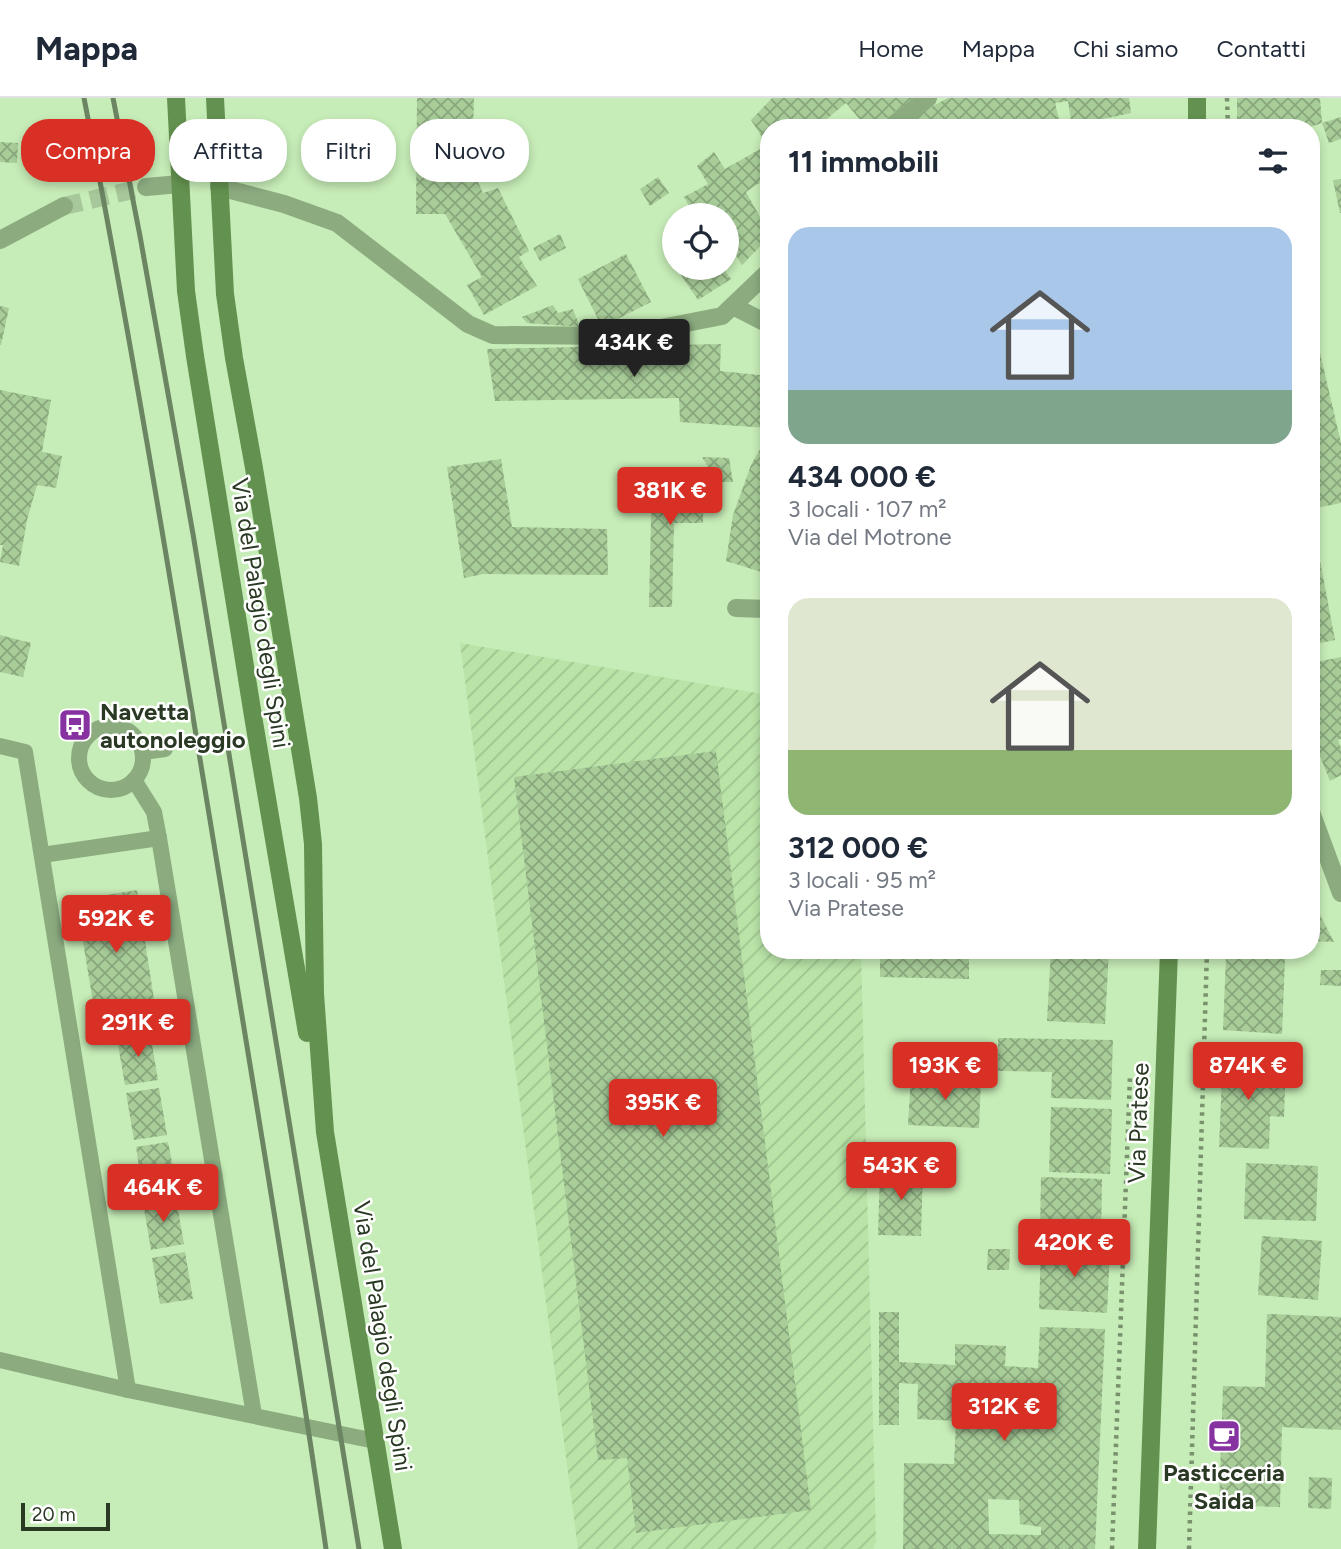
<!DOCTYPE html>
<html lang="it">
<head>
<meta charset="utf-8">
<style>
	:root { --surface:#fff; --page:#f6f6f7; --text:#1f2937; --muted:#747a83; --line:#e0e1e3; --accent:#d93025 }
	body { margin:0; font-family:Figtree,sans-serif; background:var(--page); color:var(--text); height:100vh; display:flex; flex-direction:column; font-size:26px; white-space:nowrap }
	* { box-sizing:border-box; margin:0 }
	p { font-size:23px; color:var(--muted) }
	.icon { flex:none; width:38px; height:38px; fill:none; stroke:currentColor; stroke-width:2; stroke-linecap:round; stroke-linejoin:round }
	.map { position:relative; flex:1; overflow:hidden }
	.drawer { position:absolute; left:760px; top:21px; width:560px; height:840px; display:flex; flex-direction:column; background:var(--surface); border-radius:28px; box-shadow:0 4px 10px #0003 }
	.drawer>* { flex:none }
	.guide { position:absolute; left:21px; top:21px; width:634px; height:63px; display:flex; gap:14px }
	.tools { position:absolute; left:662px; top:105px; display:grid; gap:14px }
	.tools a { display:grid; place-items:center; width:77px; height:77px; border-radius:50%; background:var(--surface); box-shadow:0 4px 10px #0003; font-size:35px }
	.scale { position:absolute; left:21px; bottom:18px; width:89px; box-sizing:border-box; padding-left:7px; border:4px solid #2a3924; border-top:0; font-size:19px; line-height:24px; white-space:nowrap; color:#2a3924; -webkit-text-stroke:5px #fff; paint-order:stroke }
	.price { position:absolute; translate:-50% -60px; padding:0 16px; border-radius:7px; background:var(--accent); color:#fff; font-size:23px; line-height:46px; filter:drop-shadow(0 2px 4px #0008) }
	.price::after { content:''; position:absolute; left:50%; top:42px; width:21px; height:16px; margin-left:-10px; background:inherit; clip-path:polygon(0 0,100% 0,50% 100%) }
	.price.selected { background:#222; color:#fff }
	ul { padding:0; list-style:none }
	li { display:grid; align-content:center; gap:14px; height:371px; padding:0 28px }
	li span { display:grid; place-items:center; height:217px; border-radius:21px; color:#555 }
	li>.icon { margin-inline-start:auto }
	span .icon { width:126px; height:126px; fill:#fffc; stroke-width:1 }
	li b { font-size:30px }
	h2 { display:flex; justify-content:space-between; align-items:center; height:84px; padding:0 28px; font-size:30px }
	.pill { padding:0 24px; border-radius:28px; background:var(--surface); box-shadow:0 4px 10px #0003; font-size:24px; line-height:63px }
	.pill.selected { background:var(--accent); color:#fff }
	header { display:flex; align-items:center; gap:42px; box-sizing:border-box; height:98px; padding:0 35px; background:var(--surface); border-bottom:2px solid var(--line) }
	header strong { font-size:33px }
	nav { display:flex; gap:38px; margin-inline-start:auto; font-size:24px }
	.map>svg:first-child { display:block }
</style>
</head>
<body>
<header>
<strong>Mappa</strong>
<nav><a>Home</a><a>Mappa</a><a>Chi siamo</a><a>Contatti</a></nav>
</header>
<div class="map">
<svg width="1341" height="1451" viewBox="0 0 1341 1451">
	<defs>
		<pattern id="industrial-furrows" width="10" height="10" patternUnits="userSpaceOnUse" patternTransform="scale(1.75)"><rect width="10" height="10" fill="#b9e3a7"/><path d="M-1 1l2-2M0 10L10 0M9 11l2-2" fill="none" stroke="#9fc490"/></pattern>
		<pattern id="building-cross-hatch" width="8" height="8" patternUnits="userSpaceOnUse" patternTransform="scale(1.75)"><rect width="8" height="8" fill="#a8cd99"/><path d="M0 0l8 8M0 8l8-8" fill="none" stroke="#89a77d"/></pattern>
	</defs>
	<rect width="100%" height="100%" fill="#c6ecb7"/>
	<polygon fill="url(#industrial-furrows)" points="460,545 768,597 768,852 861,852 876,1444 873,1451 578,1451"/>
	<g fill="url(#building-cross-hatch)" fill-rule="evenodd">
		<polygon points="417,0 474,0 472,71 483,95 498,90 529,153 519,159 537,188 484,217 467,187 482,179 445,116 416,116"/>
		<polygon points="772,0 914,0 873,30 854,30 861,23 846,5 822,25 825,30 768,30 768,79 746,94 768,133 768,140 742,167 726,142 726,117 694,117 684,99 708,86 697,68 714,54 725,71 767,47 751,22"/>
		<polygon points="948,0 1129,0 1131,15 1089,24 1090,30 1072,30 1068,3 1055,5 1061,30 992,30 989,23 968,30 899,30 923,13"/>
		<polygon points="1237,0 1320,0 1322,25 1307,30 1237,30"/>
		<polygon points="1341,19 1341,41 1329,45 1322,25"/>
		<polygon points="0,44 18,45 17,65 0,64"/>
		<polygon points="658,79 669,95 650,108 640,91"/>
		<polygon points="1341,81 1341,115 1340,115 1333,82"/>
		<polygon points="560,136 566,150 540,163 533,150"/>
		<polygon points="626,156 651,204 602,229 578,181"/>
		<polygon points="676,170 723,170 731,181 698,202"/>
		<polygon points="553,207 558,215 573,211 580,229 527,225 522,219"/>
		<polygon points="0,208 9,210 1,247 0,247"/>
		<polygon points="1317,242 1341,345 1341,405 1311,411 1311,244"/>
		<polygon points="721,246 720,273 768,278 766,330 680,324 679,300 495,303 487,251"/>
		<polygon points="0,292 51,302 42,354 62,358 56,390 37,387 27,422 19,468 0,464 3,447 0,447"/>
		<polygon points="768,337 768,476 726,463 733,417 751,367"/>
		<polygon points="702,359 729,360 733,384 717,384"/>
		<polygon points="501,361 512,429 607,431 608,477 483,476 464,480 447,369"/>
		<polygon points="652,376 704,377 703,425 674,425 672,509 649,509"/>
		<polygon points="1318,452 1335,542 1311,547 1311,453"/>
		<polygon points="0,537 31,545 23,579 0,574"/>
		<polygon points="1341,559 1341,641 1338,642 1341,650 1341,677 1330,683 1311,636 1311,565"/>
		<polygon points="716,653 811,1412 636,1435 627,1360 598,1362 514,679"/>
		<polygon points="137,792 156,914 96,922 76,802"/>
		<polygon points="1311,799 1334,844 1311,843"/>
		<polygon points="880,852 969,852 969,881 880,879"/>
		<polygon points="1051,852 1109,852 1105,926 1047,923"/>
		<polygon points="1226,858 1285,861 1282,936 1223,932"/>
		<polygon points="1321,872 1341,872 1341,888 1320,887"/>
		<polygon points="150,935 158,982 125,987 117,941"/>
		<polygon points="998,940 1113,942 1111,1002 1051,1000 1052,974 998,973"/>
		<polygon points="1223,956 1271,958 1270,988 1285,989 1284,1019 1270,1018 1269,1051 1219,1049"/>
		<polygon points="911,977 981,981 979,1030 908,1027"/>
		<polygon points="159,990 167,1037 134,1042 126,995"/>
		<polygon points="1051,1009 1112,1011 1110,1076 1049,1074"/>
		<polygon points="168,1044 177,1090 143,1095 136,1049"/>
		<polygon points="1246,1065 1318,1068 1316,1123 1244,1121"/>
		<polygon points="880,1070 923,1071 921,1138 878,1137"/>
		<polygon points="1041,1079 1102,1081 1101,1136 1040,1135"/>
		<polygon points="176,1100 184,1146 151,1152 143,1105"/>
		<polygon points="1262,1138 1322,1143 1318,1202 1258,1197"/>
		<polygon points="1041,1148 1110,1151 1107,1215 1039,1211"/>
		<polygon points="988,1151 1010,1151 1009,1172 987,1172"/>
		<polygon points="185,1154 193,1201 160,1206 152,1160"/>
		<path d="M879,1214H899V1264L955,1267V1246L1006,1248L1005,1268L1038,1270L1040,1229L1105,1231L1095,1451H903L904,1365L954,1366L956,1323L917,1321L918,1286L899,1285V1327H879ZM988,1401L1019,1402L1020,1426L1041,1429V1437L989,1436Z"/>
		<polygon points="1267,1216 1341,1219 1341,1332 1282,1329 1280,1409 1219,1407 1223,1288 1265,1289"/>
		<polygon points="1309,1379 1332,1380 1331,1411 1308,1410"/>
	</g>
	<g fill="none" stroke-linecap="round" stroke-linejoin="round">
		<polyline stroke="#a7c89a" stroke-width="18" stroke-dasharray="18 9" stroke-linecap="butt" points="64,108 146,89"/>
		<g stroke="#78926d" stroke-width="4.5" stroke-dasharray="3.5 5" stroke-linecap="butt">
			<polyline points="1227,0 1228,30"/>
			<polyline points="1112,1451 1130,978"/>
			<polyline points="1189,1451 1207,852"/>
		</g>
		<g stroke="#8cac80" stroke-width="16">
			<circle cx="111" cy="660" r="32"/>
			<polyline points="0,648 25,654 128,1292"/>
			<polyline points="143,654 165,651"/>
			<polyline points="134,682 154,714 159,740 254,1317"/>
			<polyline points="42,757 159,740"/>
			<polyline points="0,1262 128,1292 375,1343"/>
		</g>
		<g stroke="#8cac80" stroke-width="18">
			<polyline points="889,30 928,0"/>
			<polyline points="146,89 180,86"/>
			<polyline points="219,89 284,106 337,125 468,226 493,237 620,238 722,218 768,174"/>
			<polyline points="0,142 64,108"/>
			<polyline points="733,208 768,226"/>
			<polyline points="736,510 768,511"/>
			<polyline points="1311,714 1341,795"/>
		</g>
		<g stroke="#63914f" stroke-width="18">
			<polyline points="176,0 186,193 195,258 254,624 307,935"/>
			<polyline points="215,0 225,196 234,260 254,370 308,700 313,746 315,896 325,1034 393,1451"/>
			<polyline points="1197,30 1197,0"/>
			<polyline points="1147,1451 1169,852"/>
		</g>
		<g stroke="#6b8462" stroke-width="5">
			<path d="M84,0C136,266 179,534 223,801C258,1018 295,1234 326,1451"/>
			<polyline points="113,0 140,138 193,436 359,1451"/>
		</g>
	</g>
	<defs>
		<symbol id="bus-square" viewBox="-11 -11 22 22"><rect x="-9" y="-9" width="18" height="18" rx="4" fill="#8632a1" stroke="#fff"/><path d="M-5-6H5V4H4V6H2V4H-2V6H-4V4H-5ZM-3.5-4V0h7V-4ZM-3.5 1.2v1.5H-2V1.2ZM2 1.2v1.5H3.5V1.2Z" fill="#fff"/></symbol>
		<symbol id="cafe-square" viewBox="-11 -11 22 22"><rect x="-9" y="-9" width="18" height="18" rx="4" fill="#8632a1" stroke="#fff"/><path d="M-5.5-4.5H6V0H3Q3 3.5 0 3.5H-2.5Q-5.5 3.5-5.5 0ZM3-3.2v2h1.7v-2ZM-6 4.5H4V6H-6Z" fill="#fff"/></symbol>
	</defs>
	<g fill-rule="evenodd">
		<use href="#bus-square" x="56" y="608" width="38" height="38"/>
		<use href="#cafe-square" x="1205" y="1319" width="38" height="38"/>
	</g>
	<g text-anchor="middle" dominant-baseline="central" stroke-width="5" stroke-linejoin="round" paint-order="stroke">
		<g font-size="24" fill="#2a3924" stroke="#fff">
			<text transform="translate(261 515) rotate(81)">Via del Palagio degli Spini</text>
			<text transform="translate(1138 1025) rotate(-88)">Via Pratese</text>
			<text transform="translate(383 1238) rotate(81)">Via del Palagio degli Spini</text>
		</g>
		<g font-size="24" font-weight="bold" fill="#2a3924" stroke="#fff" text-anchor="start">
			<text x="100" y="613">Navetta<tspan x="100" dy="28">autonoleggio</tspan></text>
			<text x="1224" y="1374" text-anchor="middle">Pasticceria<tspan x="1224" dy="28">Saida</tspan></text>
		</g>
	</g>
</svg>
<div class="tools">
<a><svg class="icon" aria-label="locate" viewBox="0 0 24 24"><circle cx="12" cy="12" r="6"/><path d="M12 2v4M12 18v4M2 12h4M18 12h4"/></svg></a>
</div>
<div class="scale">20 m</div>
<b class="price selected" style="left:634px;top:281px">434K €</b>
<b class="price" style="left:670px;top:429px">381K €</b>
<b class="price" style="left:116px;top:857px">592K €</b>
<b class="price" style="left:138px;top:961px">291K €</b>
<b class="price" style="left:945px;top:1004px">193K €</b>
<b class="price" style="left:1248px;top:1004px">874K €</b>
<b class="price" style="left:663px;top:1041px">395K €</b>
<b class="price" style="left:901px;top:1104px">543K €</b>
<b class="price" style="left:163px;top:1126px">464K €</b>
<b class="price" style="left:1074px;top:1181px">420K €</b>
<b class="price" style="left:1004px;top:1345px">312K €</b>
<div class="guide">
<a class="pill selected">Compra</a>
<a class="pill">Affitta</a>
<a class="pill">Filtri</a>
<a class="pill">Nuovo</a>
</div>
<section class="drawer">
<h2>11 immobili<svg class="icon" aria-label="filters" viewBox="0 0 24 24"><path d="M4 7h16M4 17h16"/><circle cx="9" cy="7" r="2"/><circle cx="15" cy="17" r="2"/></svg></h2>
<ul>
<li><span style="background:linear-gradient(#a9c7e8 75%,#7fa58c 0)"><svg class="icon" aria-label="home" viewBox="0 0 24 24"><path d="M3 11l9-7 9 7M6 9v11h12V9"/></svg></span><div><b>434 000 €</b><p>3 locali · 107 m²</p><p>Via del Motrone</p></div></li>
<li><span style="background:linear-gradient(#dfe7d0 70%,#8fb573 0)"><svg class="icon" aria-label="home" viewBox="0 0 24 24"><path d="M3 11l9-7 9 7M6 9v11h12V9"/></svg></span><div><b>312 000 €</b><p>3 locali · 95 m²</p><p>Via Pratese</p></div></li>
</ul>
</section>
</div>
</body>
</html>
